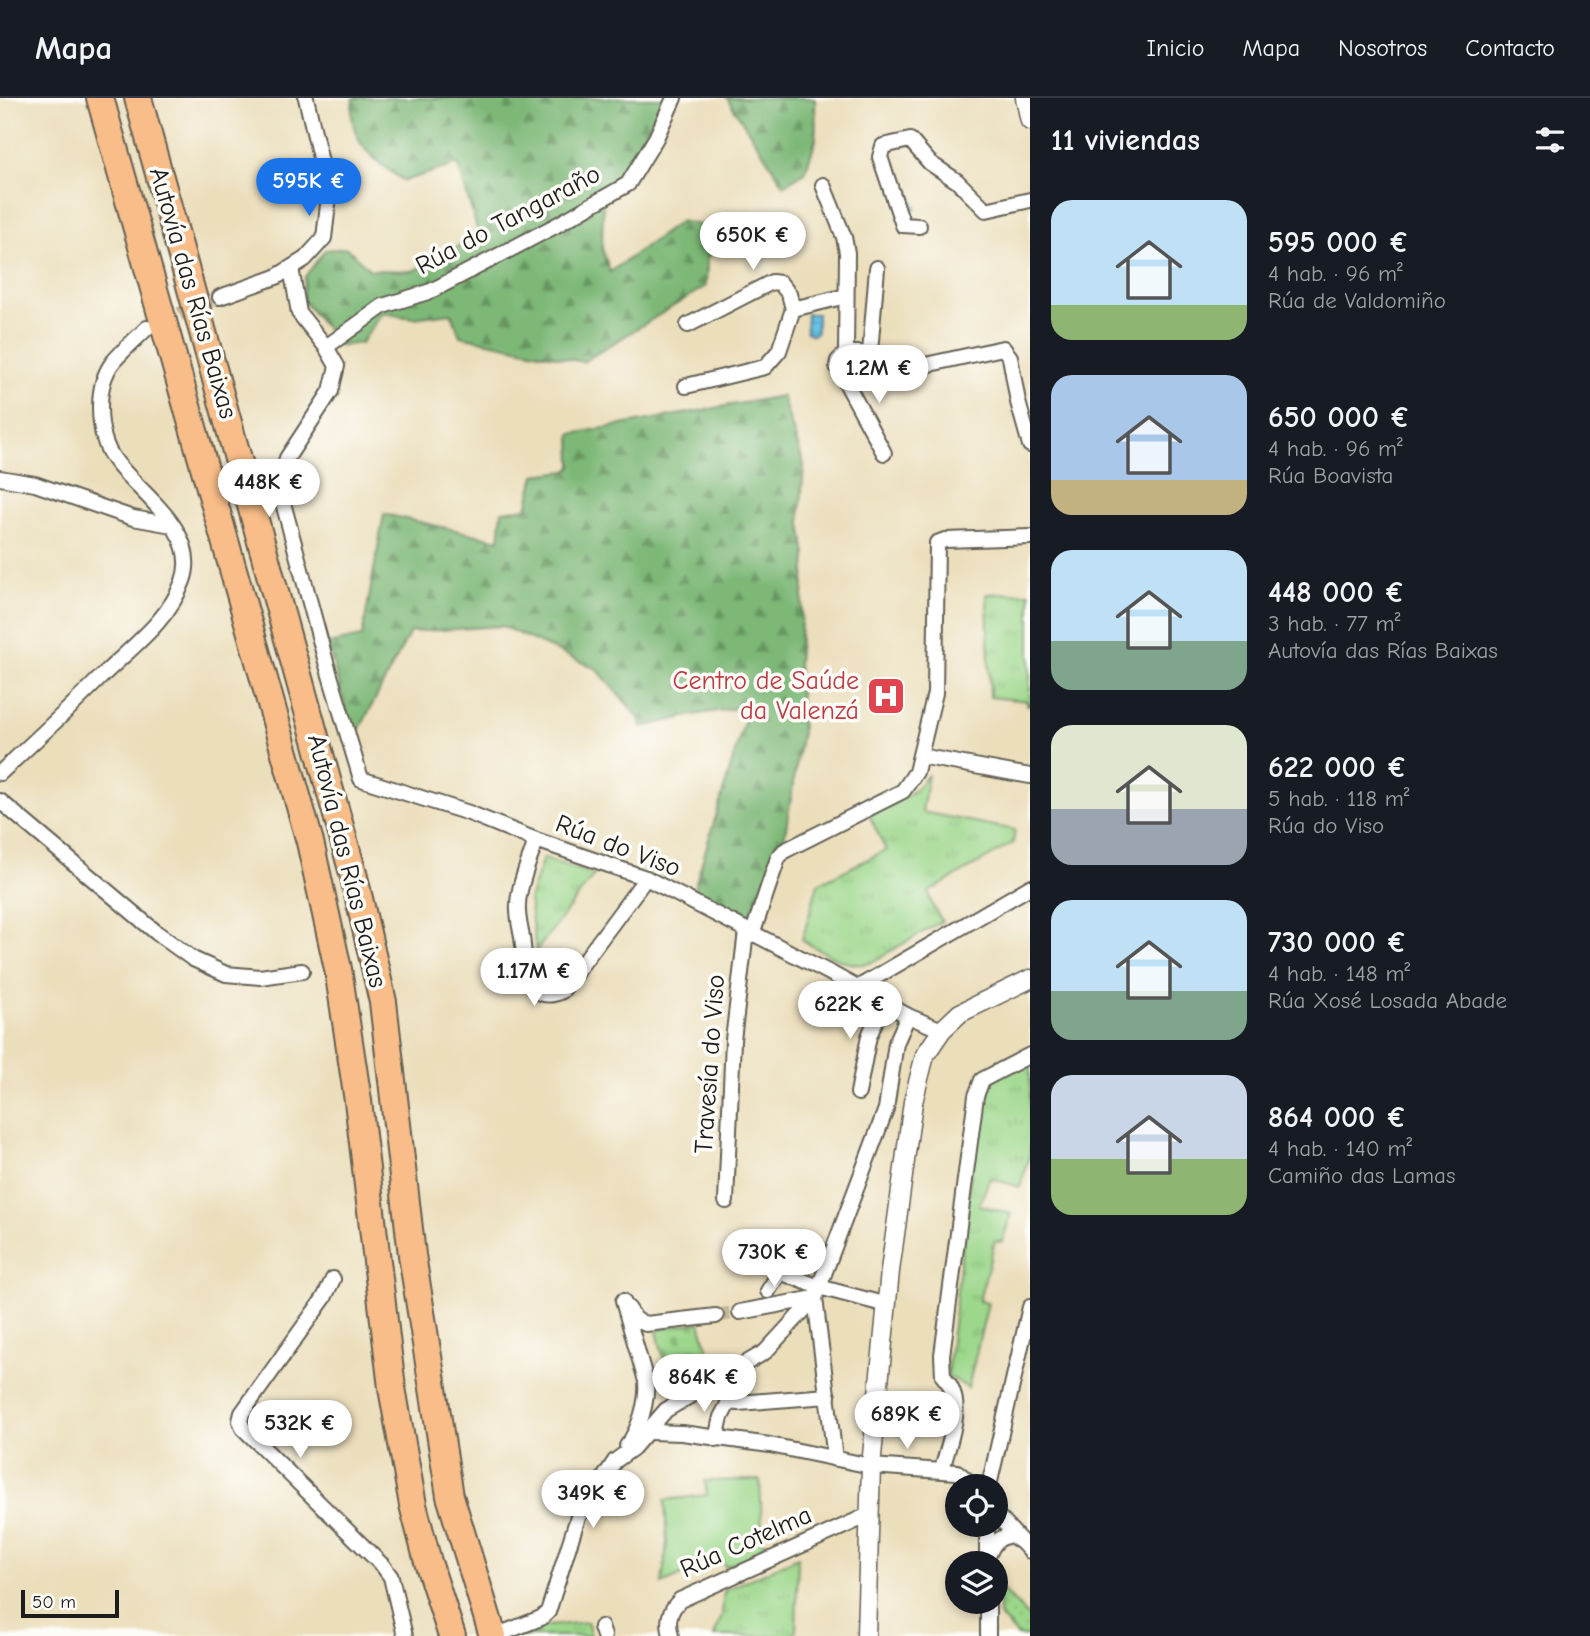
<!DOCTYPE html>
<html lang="es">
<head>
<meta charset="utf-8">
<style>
	:root { --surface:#171b24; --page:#242831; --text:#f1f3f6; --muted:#9ea1a6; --line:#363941; --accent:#1a73e8 }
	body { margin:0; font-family:"Comic Neue",sans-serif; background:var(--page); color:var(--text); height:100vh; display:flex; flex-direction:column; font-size:26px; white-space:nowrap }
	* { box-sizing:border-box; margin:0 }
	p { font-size:23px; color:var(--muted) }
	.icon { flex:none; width:38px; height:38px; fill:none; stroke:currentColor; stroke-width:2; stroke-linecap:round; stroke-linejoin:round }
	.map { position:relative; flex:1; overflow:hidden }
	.details { display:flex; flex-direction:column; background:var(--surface); width:560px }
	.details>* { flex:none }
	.controls { position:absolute; left:945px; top:1376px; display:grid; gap:14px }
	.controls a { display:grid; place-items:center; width:63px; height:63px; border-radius:50%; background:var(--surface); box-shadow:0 4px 10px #0003; font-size:35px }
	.scale { position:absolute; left:21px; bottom:18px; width:98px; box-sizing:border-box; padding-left:7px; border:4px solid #1c1c1c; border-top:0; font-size:19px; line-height:24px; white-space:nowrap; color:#1c1c1c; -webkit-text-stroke:5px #fdfcf7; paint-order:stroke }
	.price { position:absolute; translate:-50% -60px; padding:0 16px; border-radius:24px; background:#fff; color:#222; font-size:23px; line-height:46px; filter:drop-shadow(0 2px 4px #0008) }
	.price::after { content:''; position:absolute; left:50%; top:42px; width:21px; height:16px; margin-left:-10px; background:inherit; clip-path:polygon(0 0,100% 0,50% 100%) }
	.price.active { background:var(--accent); color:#fff }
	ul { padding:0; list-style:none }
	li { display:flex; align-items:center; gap:21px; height:175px; padding:0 21px }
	li span { display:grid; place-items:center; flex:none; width:196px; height:140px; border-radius:21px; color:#555 }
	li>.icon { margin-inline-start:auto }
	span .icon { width:84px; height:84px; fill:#fffc; stroke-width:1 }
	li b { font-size:30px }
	h2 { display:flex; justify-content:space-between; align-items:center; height:84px; padding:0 21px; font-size:30px }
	header { display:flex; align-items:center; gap:42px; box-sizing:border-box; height:98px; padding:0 35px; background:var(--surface); border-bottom:2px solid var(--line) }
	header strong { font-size:33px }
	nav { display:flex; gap:38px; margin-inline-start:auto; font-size:24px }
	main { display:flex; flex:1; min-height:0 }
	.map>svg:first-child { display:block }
</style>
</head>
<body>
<header>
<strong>Mapa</strong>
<nav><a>Inicio</a><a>Mapa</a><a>Nosotros</a><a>Contacto</a></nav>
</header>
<main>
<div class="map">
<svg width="1030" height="1538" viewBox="0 0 1030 1538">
	<defs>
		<pattern id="grass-dots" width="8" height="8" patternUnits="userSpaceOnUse" patternTransform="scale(1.75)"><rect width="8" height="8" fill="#9cd78b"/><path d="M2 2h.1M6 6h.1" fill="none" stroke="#86b877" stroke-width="1.8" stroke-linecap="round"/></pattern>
		<pattern id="forest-firs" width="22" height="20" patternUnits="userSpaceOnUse" patternTransform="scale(1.75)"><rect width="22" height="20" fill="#7db877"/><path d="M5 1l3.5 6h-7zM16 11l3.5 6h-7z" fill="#669561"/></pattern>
		<pattern id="cemetery-stones" width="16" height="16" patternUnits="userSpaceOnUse" patternTransform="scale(1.75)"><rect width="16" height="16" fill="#9cd78b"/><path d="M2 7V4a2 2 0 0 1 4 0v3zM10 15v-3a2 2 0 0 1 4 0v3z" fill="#86b877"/></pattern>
		<pattern id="park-tufts" width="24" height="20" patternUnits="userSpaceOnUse" patternTransform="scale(1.75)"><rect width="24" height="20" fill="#9cd78b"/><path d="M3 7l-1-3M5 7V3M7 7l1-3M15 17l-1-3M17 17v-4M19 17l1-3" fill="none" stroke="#86b877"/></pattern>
		<pattern id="water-rules" width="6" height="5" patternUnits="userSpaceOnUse" patternTransform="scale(1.75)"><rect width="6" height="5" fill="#69c3e7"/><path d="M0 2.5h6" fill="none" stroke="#5aa7c6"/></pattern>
	</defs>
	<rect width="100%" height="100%" fill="#fdfcf7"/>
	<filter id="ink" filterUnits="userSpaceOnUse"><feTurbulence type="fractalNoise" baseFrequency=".0143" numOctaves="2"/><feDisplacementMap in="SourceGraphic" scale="14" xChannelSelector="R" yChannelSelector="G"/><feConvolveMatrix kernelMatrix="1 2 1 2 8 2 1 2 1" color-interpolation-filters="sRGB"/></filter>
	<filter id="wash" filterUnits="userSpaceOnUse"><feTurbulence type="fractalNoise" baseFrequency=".00686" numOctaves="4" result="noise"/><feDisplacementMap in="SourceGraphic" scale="28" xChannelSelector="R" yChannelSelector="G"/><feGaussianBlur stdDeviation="1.57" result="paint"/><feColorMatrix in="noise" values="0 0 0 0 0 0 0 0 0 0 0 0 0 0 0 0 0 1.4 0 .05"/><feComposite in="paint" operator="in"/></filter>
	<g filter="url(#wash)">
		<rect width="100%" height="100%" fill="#ebdebb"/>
		<polygon fill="url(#grass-dots)" stroke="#5c7a54" stroke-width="2" points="999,1488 1030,1520 1030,1538 1018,1538 999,1517"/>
		<g fill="url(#forest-firs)" stroke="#4c6a4a" stroke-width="2">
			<path d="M353,0H665L603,107L602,150L610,174L681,123L727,133L707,160L706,188L583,264L460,238L451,215L413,220L382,215L361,245L340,248L302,201L305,179L325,152L347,150L370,172L413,173L479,137L458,66L404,83C372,61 346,43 353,0Z"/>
			<polygon points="727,0 815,0 816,42 805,74 784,87"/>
			<polygon points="782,298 804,367 800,419 806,457 798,565 802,633 785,736 747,825 693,794 749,608 693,617 642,629 639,620 597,571 502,528 410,534 354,642 328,546 362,539 384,416 499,442 502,413 527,410 535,377 567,373 572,369 571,336"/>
		</g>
		<polygon fill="url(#cemetery-stones)" stroke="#5c7a54" stroke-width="2" points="700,1224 715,1278 678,1298 675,1288 670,1288 657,1233 661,1231"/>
		<g fill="url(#park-tufts)" stroke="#5c7a54" stroke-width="2">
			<polygon points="1030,495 1030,607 1027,607 1027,603 990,599 987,496"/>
			<path d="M928,676L922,714L1015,732L1013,745L929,794L932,807L942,823L870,865C847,871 822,853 802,842L818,786L886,752L869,717C893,706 914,698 928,676Z"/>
			<polygon points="543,760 594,777 536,853 529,801"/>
			<polygon points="1030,962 1030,1055 1020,1089 990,1080 979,1107 1011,1116 1002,1144 995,1143 979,1203 988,1205 968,1290 947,1277 982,982"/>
			<polygon points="798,1459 796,1533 794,1534 793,1538 714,1538 722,1517 724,1493"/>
			<polygon points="587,1524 591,1538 516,1538 538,1529"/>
		</g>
		<polygon fill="#9cd78b" stroke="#5c7a54" stroke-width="2" points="760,1382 763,1453 725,1469 721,1460 662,1486 667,1445 665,1402 707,1397 705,1383"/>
		<g fill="url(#water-rules)" stroke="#427082" stroke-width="2">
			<polygon points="909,92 916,111 908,114 901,95"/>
			<polygon points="807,216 817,216 817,234 812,237 806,234"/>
		</g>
	</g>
	<g filter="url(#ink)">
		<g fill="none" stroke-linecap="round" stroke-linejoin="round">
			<g stroke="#c2b79b" stroke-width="14" stroke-dasharray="14 7" stroke-linecap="butt">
				<polyline points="160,224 220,199"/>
				<polyline points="716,1218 740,1214"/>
			</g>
			<defs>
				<g id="minor">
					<polyline points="823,87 844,139 847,155 846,255 870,255 886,268 907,271 1003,250 1010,259 1018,304 1030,347"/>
					<polyline points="919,128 903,127 880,59 883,48 910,42 930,65 957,83 986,112 1030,102"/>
					<polyline points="291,170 299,215 326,249 337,268 331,293 287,360 279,390 326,564 361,681 469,715 536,742 646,780 830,875 908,918 942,932"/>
					<polyline points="220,199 276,179 305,161 324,140 329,98 306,0"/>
					<polyline points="688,227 772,184 780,185 789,196 793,211"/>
					<polyline points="326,249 383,208 431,193 555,128 628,86 656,40 674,0"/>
					<polyline points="846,255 838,263 837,268 884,355"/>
					<polyline points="870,255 877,170"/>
					<polyline points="686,288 765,269 779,253 793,211 846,198"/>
					<polyline points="0,380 35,386 133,420 172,427"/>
					<polyline points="920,658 1030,678"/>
					<path d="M0,675C36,642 70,610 104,576C133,548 169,522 183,483C201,434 140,396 116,364C103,348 100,329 100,309C100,293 103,277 113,264C123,252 136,241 147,230"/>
					<polyline points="0,703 157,835 193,861 226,876 260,879 302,873"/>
					<path d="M536,742C530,762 519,785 518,806C517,817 520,829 522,839C525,862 526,910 562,893L646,780"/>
					<polyline points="752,837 778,760 784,753 903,693 916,674 935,595 937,445 945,442 1030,439"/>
					<polyline points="857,890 1030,789"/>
					<polyline points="858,995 869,938 884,904"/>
					<polyline points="726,1103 733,942 746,833"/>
					<polyline points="333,1181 324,1200 242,1315 240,1323 243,1330 383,1468 391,1479 405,1538"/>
					<polyline points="768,1193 780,1174 819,1189 887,1207"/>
					<path d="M623,1203L646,1283C648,1304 639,1332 627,1348"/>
					<polyline points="628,1210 636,1222 646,1226 716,1218"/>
					<polyline points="740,1214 815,1200 835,1361"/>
					<polyline points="721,1280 729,1304 738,1305 828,1298"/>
					<polyline points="649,1334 682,1335 770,1347 871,1368 957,1374 974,1388"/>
					<polyline points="716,1341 721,1319 729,1304"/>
					<path d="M942,1372C949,1342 968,1304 943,1278L942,1257L976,998L982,982L1030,957"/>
					<polyline points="989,1388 1030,1209"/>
					<polyline points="996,1416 1030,1453"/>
					<polyline points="987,1426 987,1456"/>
					<path d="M987,1461C992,1447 996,1440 1011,1437L1020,1443"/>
					<polyline points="988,1503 988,1538"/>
					<polyline points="601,1529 604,1538"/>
					<polyline points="495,1538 541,1520 548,1514 578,1419 615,1363 633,1350 666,1312 765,1254 815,1200 886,1011 896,945 908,918"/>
					<path d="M671,1538C667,1523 669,1513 680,1502L871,1416"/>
				</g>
				<g id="tertiary">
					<polyline points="1025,0 1030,23"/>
					<polyline points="866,1538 871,1368 890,1173 913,1004 925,957 942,932 960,915 1030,881"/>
				</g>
				<g id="motorway">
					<polyline points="100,0 310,744 338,871 358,1003 392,1290 413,1407 428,1464 452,1538"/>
					<polyline points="138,0 354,779 383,904 412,1157 450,1398 493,1538"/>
				</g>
			</defs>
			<use href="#minor" stroke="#646054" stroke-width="18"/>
			<use href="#tertiary" stroke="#646054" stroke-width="21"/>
			<use href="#motorway" stroke="#646054" stroke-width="30"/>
			<use href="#minor" stroke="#fff" stroke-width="14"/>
			<use href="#tertiary" stroke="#fff" stroke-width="18"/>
			<use href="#motorway" stroke="#f8bd88" stroke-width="26"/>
		</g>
	</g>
	<defs>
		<symbol id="hospital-square" viewBox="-11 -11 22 22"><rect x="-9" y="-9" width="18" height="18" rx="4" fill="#e0444e" stroke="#fdfcf7"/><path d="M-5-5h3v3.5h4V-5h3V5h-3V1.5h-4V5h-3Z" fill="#fff"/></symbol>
	</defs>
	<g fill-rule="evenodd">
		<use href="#hospital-square" x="864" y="576" width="44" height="44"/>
	</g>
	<g text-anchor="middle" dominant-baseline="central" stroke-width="7" stroke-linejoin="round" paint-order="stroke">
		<g font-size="26" fill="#1c1c1c" stroke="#fdfcf7">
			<text transform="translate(508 122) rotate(-28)">Rúa do Tangaraño</text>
			<text transform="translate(193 195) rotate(74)">Autovía das Rías Baixas</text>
			<text transform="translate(618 748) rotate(21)">Rúa do Viso</text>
			<text transform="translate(347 763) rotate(76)">Autovía das Rías Baixas</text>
			<text transform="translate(710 966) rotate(-86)">Travesía do Viso</text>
			<text transform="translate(746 1444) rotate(-24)">Rúa Cotelma</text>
		</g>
		<g font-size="26" fill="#be3a42" stroke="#fdfcf7" text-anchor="end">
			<text x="859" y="583">Centro de Saúde<tspan x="859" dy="30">da Valenzá</tspan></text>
		</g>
	</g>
</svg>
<div class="controls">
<a><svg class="icon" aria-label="locate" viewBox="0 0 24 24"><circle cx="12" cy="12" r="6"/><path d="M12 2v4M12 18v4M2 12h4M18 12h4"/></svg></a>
<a><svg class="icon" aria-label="layers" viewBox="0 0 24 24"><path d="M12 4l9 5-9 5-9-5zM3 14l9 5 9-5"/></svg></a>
</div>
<div class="scale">50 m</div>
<b class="price active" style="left:309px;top:120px">595K €</b>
<b class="price" style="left:753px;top:174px">650K €</b>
<b class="price" style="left:879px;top:307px">1.2M €</b>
<b class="price" style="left:269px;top:421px">448K €</b>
<b class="price" style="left:534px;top:910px">1.17M €</b>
<b class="price" style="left:850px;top:943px">622K €</b>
<b class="price" style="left:774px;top:1191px">730K €</b>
<b class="price" style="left:704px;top:1316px">864K €</b>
<b class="price" style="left:907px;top:1353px">689K €</b>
<b class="price" style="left:300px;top:1362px">532K €</b>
<b class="price" style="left:593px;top:1432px">349K €</b>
</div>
<section class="details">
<h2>11 viviendas<svg class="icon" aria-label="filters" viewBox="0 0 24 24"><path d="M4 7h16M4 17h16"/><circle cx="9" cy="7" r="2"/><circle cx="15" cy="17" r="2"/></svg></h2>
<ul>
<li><span style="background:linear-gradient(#bfe0f5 75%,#8fb573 0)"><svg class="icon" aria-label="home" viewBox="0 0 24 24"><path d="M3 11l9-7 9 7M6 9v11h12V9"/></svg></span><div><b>595 000 €</b><p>4 hab. · 96 m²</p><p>Rúa de Valdomiño</p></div></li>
<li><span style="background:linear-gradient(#a9c7e8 75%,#c2b280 0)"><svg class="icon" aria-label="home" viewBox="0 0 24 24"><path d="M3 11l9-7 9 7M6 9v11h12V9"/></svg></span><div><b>650 000 €</b><p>4 hab. · 96 m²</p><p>Rúa Boavista</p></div></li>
<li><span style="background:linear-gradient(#bfe0f5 65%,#7fa58c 0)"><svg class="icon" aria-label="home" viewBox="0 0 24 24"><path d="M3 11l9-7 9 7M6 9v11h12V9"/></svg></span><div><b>448 000 €</b><p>3 hab. · 77 m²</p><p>Autovía das Rías Baixas</p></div></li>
<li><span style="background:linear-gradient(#dfe7d0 60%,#9aa5b1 0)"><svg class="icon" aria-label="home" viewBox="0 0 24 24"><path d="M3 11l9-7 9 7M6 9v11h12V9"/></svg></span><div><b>622 000 €</b><p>5 hab. · 118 m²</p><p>Rúa do Viso</p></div></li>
<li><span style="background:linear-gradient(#bfe0f5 65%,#7fa58c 0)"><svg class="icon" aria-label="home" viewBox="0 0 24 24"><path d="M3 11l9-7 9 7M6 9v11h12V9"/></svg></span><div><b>730 000 €</b><p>4 hab. · 148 m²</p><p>Rúa Xosé Losada Abade</p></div></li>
<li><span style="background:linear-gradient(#c9d6e8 60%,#8fb573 0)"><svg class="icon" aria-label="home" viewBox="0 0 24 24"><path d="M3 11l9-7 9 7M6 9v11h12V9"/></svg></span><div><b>864 000 €</b><p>4 hab. · 140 m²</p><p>Camiño das Lamas</p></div></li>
</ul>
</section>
</main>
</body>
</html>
